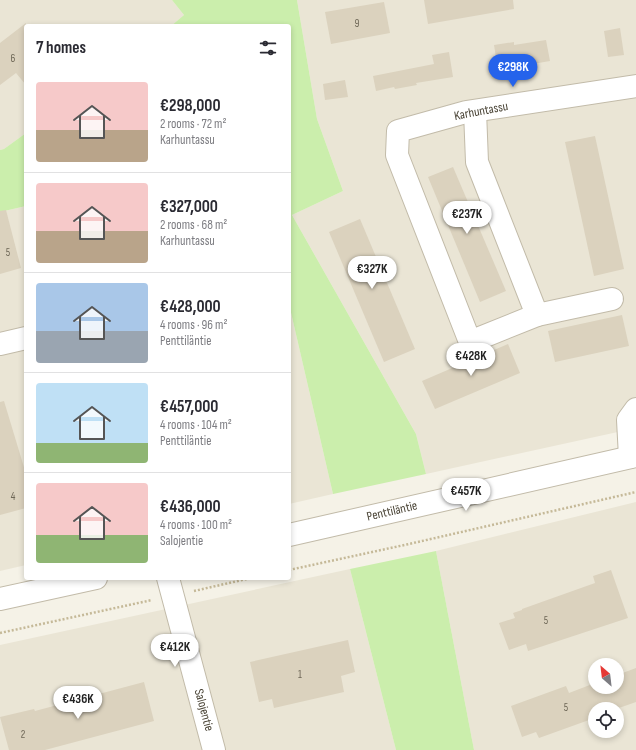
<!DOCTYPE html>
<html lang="en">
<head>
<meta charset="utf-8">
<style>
	:root { --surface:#fff; --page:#f7f7f7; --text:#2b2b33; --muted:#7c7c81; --line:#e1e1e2; --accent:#2563eb }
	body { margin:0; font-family:"Sofia Sans Condensed",sans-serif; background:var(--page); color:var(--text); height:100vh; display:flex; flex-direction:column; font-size:15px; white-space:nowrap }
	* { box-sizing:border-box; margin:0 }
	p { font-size:13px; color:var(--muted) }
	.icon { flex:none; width:22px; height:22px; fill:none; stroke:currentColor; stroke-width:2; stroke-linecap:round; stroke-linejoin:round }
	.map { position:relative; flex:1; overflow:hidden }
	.side { position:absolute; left:24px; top:24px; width:267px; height:556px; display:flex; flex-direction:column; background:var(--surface); border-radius:4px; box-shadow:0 2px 6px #0003 }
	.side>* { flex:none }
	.needle { width:26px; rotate:332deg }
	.buttons { position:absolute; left:588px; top:658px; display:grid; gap:8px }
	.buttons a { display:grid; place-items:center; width:36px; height:36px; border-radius:50%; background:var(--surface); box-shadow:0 2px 6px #0003; font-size:20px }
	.price { position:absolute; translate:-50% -34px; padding:0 9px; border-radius:14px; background:#fff; color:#222; font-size:13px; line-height:26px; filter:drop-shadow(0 1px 2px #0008) }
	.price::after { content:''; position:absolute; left:50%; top:24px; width:12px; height:9px; margin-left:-6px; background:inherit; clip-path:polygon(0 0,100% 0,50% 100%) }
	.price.active { background:var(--accent); color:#fff }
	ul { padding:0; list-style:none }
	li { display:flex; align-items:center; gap:12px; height:100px; padding:0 12px }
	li+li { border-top:1px solid var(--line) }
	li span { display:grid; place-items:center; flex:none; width:112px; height:80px; border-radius:4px; color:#555 }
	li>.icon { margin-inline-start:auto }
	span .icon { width:48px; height:48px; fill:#fffc; stroke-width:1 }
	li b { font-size:17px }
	h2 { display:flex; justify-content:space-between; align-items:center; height:48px; padding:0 12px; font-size:17px }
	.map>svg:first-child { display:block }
</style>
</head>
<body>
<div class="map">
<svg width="636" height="750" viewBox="0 0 636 750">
	<rect width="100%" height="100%" fill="#f5f2e7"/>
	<g fill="#eae5d5" fill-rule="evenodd">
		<polygon points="0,0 172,0 184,15 171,26 26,26 26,133 4,149 0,150"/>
		<polygon points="297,0 636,0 636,428 426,474 416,434 292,215 343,191 317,119"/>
		<polygon points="26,206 26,565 0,571 0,212"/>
		<polygon points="289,304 333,494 289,504"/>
		<path d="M636,502V750H474L436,551ZM595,665H617V687H595ZM595,709H617V731H595Z"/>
		<polygon points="350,569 396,750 0,750 0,645"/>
	</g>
	<g fill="#cbeeac">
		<polygon points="172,0 297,0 317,119 343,191 292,215 416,434 426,474 333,494 289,304 289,26 171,26 184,15"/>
		<polygon points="26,133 26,206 0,212 0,150 4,149"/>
		<polygon points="436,551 474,750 396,750 350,569"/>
	</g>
	<g fill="#dbd2be">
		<polygon points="424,0 513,0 514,9 428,24"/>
		<polygon points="384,2 390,33 331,44 325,12"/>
		<polygon points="26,23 26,85 16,73 0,85 0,43"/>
		<polygon points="620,28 624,55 608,57 604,31"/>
		<polygon points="546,40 550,61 498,70 494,45 514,42 514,45"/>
		<polygon points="449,52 453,77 416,83 417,85 395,89 394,87 376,91 373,76 434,64 432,55"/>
		<polygon points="345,80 348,97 325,100 323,84"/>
		<polygon points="595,136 624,269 594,276 565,142"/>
		<polygon points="453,167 506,291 480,302 428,177"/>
		<polygon points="6,210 21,268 0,274 0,211"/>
		<polygon points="360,219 415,349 384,362 329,232"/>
		<polygon points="622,315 629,346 555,362 548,331"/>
		<polygon points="508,344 520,373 435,409 422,381"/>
		<polygon points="4,401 26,474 26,508 0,515 0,402"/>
		<polygon points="611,570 628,618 528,651 526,644 509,650 499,623 515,618 513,613 522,610 522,609 595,583 593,576"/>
		<polygon points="348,640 355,672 341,676 344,692 274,708 272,699 259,702 250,662"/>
		<polygon points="636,668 636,702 616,709 595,709 595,724 591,725 589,720 539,738 536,732 522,737 511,706 566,686 569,693 595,683 595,687 617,687 617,675"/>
		<polygon points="144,682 154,721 45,750 9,750 0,717 34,709 35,711"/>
	</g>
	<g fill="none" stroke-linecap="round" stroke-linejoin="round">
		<defs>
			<g id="minor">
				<polyline points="475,111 477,162 537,315 470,342 397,155 398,131 466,112 636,86"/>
				<polyline points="537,315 612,299"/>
				<polyline points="0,344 26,338"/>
				<polyline points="630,457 628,420 636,409"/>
				<polyline points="289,535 636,456"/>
				<polyline points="168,578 214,750"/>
				<polyline points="0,599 96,578"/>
			</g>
		</defs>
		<use href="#minor" stroke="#c2bba9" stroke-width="24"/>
		<g stroke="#c5b998" stroke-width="2.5" stroke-dasharray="2 2" stroke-linecap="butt">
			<polyline points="289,570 409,544 636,492"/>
			<polyline points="194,591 251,578"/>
			<polyline points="0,633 152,600"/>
		</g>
		<use href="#minor" stroke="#fff" stroke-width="22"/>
	</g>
	<g text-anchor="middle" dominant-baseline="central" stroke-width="4" stroke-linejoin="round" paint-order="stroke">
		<g font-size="11" fill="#6e6757">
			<text x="357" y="23">9</text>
			<text x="13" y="58">6</text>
			<text x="8" y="252">5</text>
			<text x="13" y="496">4</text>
			<text x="546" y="620">5</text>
			<text x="300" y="674">1</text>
			<text x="566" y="707">5</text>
			<text x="23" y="734">2</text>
		</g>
		<g font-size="13" fill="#494335" stroke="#fff">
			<text transform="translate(481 111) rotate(-11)">Karhuntassu</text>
			<text transform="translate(392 511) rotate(-13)">Penttiläntie</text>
			<text transform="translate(204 710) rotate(75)">Salojentie</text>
		</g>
	</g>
</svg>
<div class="buttons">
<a><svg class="needle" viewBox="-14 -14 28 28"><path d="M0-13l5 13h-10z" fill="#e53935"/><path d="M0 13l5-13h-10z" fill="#7c7c81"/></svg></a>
<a><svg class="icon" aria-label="locate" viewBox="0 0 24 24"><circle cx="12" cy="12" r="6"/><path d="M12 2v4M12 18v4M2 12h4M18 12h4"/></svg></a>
</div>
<b class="price active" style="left:513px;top:88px">€298K</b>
<b class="price" style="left:467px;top:235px">€237K</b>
<b class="price" style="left:372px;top:290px">€327K</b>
<b class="price" style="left:471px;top:377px">€428K</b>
<b class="price" style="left:466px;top:512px">€457K</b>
<b class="price" style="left:175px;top:668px">€412K</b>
<b class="price" style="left:78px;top:720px">€436K</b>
<section class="side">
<h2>7 homes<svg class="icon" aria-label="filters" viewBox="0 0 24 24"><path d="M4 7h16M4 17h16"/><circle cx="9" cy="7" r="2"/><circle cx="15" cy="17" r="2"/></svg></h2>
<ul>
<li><span style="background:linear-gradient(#f6c9c9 60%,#b9a48a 0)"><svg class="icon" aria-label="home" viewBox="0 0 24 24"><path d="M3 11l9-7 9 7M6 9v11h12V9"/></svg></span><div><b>€298,000</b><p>2 rooms · 72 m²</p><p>Karhuntassu</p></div></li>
<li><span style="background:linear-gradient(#f6c9c9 60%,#b9a48a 0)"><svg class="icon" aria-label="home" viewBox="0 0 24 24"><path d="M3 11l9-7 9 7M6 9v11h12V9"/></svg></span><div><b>€327,000</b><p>2 rooms · 68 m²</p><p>Karhuntassu</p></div></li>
<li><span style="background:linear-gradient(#a9c7e8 60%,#9aa5b1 0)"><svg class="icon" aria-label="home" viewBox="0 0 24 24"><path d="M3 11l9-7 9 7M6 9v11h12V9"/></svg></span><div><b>€428,000</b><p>4 rooms · 96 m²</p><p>Penttiläntie</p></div></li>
<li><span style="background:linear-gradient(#bfe0f5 75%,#8fb573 0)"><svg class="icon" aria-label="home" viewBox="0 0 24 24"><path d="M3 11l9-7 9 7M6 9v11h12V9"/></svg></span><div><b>€457,000</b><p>4 rooms · 104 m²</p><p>Penttiläntie</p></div></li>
<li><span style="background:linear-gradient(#f6c9c9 65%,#8fb573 0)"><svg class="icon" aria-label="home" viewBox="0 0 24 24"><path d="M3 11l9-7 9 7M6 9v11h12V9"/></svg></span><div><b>€436,000</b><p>4 rooms · 100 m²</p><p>Salojentie</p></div></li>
</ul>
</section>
</div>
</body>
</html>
